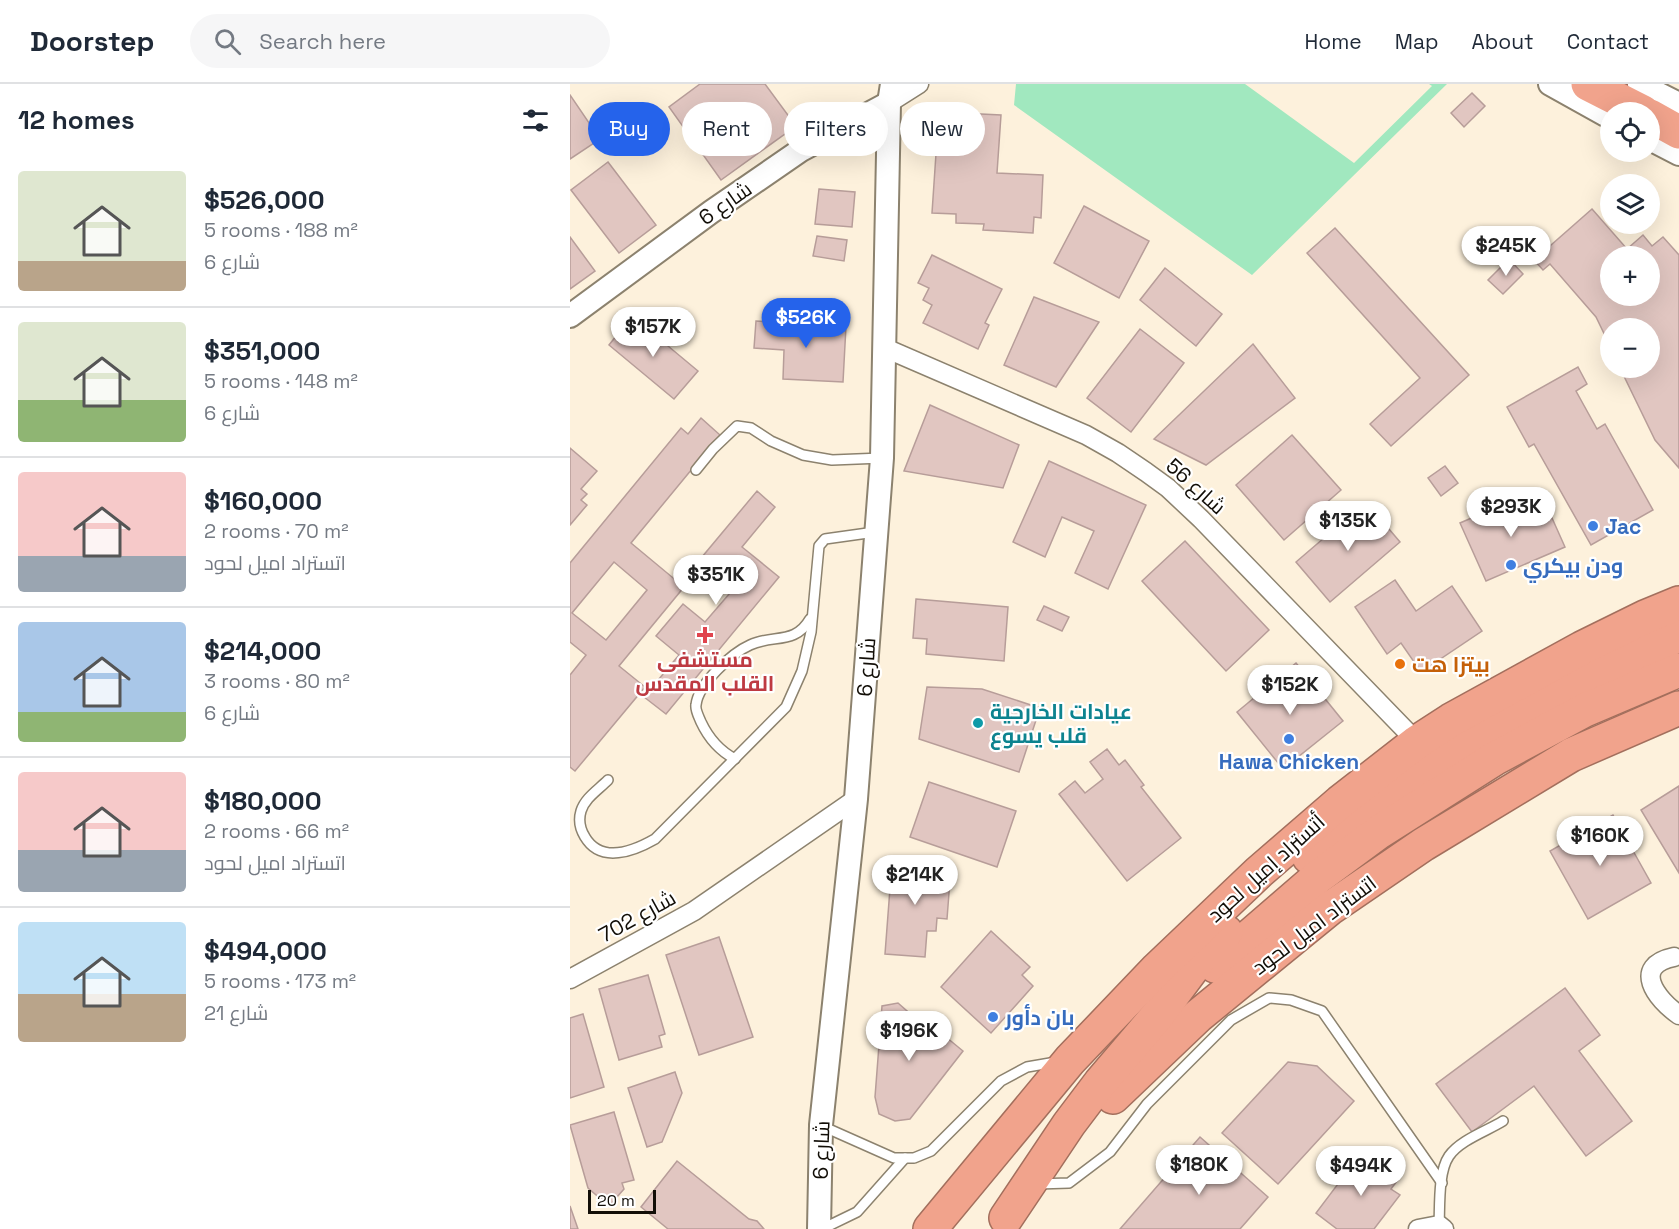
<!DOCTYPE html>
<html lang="en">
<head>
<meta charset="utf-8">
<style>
	:root { --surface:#fff; --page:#f6f6f7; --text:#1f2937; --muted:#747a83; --line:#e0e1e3; --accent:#2563eb }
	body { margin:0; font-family:"Space Grotesk",Cairo,sans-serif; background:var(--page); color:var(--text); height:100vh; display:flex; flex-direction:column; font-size:22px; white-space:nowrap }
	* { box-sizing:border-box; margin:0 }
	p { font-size:20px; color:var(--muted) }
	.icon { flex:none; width:33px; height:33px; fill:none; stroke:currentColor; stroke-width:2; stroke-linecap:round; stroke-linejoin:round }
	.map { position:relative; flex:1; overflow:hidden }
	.side { display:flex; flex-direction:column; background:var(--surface); width:570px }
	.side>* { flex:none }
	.top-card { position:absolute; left:18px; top:18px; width:570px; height:54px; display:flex; gap:12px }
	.controls { position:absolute; left:1030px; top:18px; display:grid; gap:12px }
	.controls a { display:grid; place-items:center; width:60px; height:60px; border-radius:50%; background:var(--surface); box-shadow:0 6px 24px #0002; font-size:30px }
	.scale { position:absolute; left:18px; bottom:15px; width:68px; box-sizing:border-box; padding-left:6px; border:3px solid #120e07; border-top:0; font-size:16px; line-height:21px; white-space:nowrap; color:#120e07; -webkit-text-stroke:4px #fff; paint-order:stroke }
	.price { position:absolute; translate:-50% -51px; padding:0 14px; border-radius:21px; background:#fff; color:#222; font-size:20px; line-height:39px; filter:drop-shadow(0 2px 3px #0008) }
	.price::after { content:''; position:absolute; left:50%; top:36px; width:18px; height:14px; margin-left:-9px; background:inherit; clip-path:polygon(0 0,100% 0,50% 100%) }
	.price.current { background:var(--accent); color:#fff }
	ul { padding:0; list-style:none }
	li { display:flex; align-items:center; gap:18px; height:150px; padding:0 18px }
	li+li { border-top:2px solid var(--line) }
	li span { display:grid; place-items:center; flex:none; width:168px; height:120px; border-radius:6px; color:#555 }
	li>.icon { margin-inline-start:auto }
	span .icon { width:72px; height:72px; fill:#fffc; stroke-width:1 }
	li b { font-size:26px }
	h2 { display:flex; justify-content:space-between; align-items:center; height:72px; padding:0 18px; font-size:26px }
	.pill { padding:0 21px; border-radius:27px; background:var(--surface); box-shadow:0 6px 24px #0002; font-size:21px; line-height:54px }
	.pill.current { background:var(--accent); color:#fff }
	header { display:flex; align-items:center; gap:36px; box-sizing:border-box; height:84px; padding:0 30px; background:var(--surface); border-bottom:2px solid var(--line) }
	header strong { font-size:28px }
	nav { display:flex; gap:33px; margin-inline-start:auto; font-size:21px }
	.search { width:420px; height:54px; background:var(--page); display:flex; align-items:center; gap:15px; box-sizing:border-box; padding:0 21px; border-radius:33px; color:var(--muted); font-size:22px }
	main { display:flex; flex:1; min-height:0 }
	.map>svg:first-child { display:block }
</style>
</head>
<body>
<header>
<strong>Doorstep</strong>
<div class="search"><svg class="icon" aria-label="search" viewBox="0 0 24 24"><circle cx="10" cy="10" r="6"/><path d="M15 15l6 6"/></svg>Search here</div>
<nav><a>Home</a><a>Map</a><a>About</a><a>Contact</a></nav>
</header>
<main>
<section class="side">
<h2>12 homes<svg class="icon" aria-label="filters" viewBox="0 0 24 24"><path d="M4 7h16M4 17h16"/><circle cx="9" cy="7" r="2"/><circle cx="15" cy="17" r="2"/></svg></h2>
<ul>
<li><span style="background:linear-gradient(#dfe7d0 75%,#b9a48a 0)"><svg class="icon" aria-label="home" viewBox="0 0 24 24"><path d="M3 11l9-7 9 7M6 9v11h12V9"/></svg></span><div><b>$526,000</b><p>5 rooms · 188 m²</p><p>شارع 6</p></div></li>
<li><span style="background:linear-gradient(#dfe7d0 65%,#8fb573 0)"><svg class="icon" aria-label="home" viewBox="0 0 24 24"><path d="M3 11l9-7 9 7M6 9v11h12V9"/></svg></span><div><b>$351,000</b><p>5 rooms · 148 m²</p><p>شارع 6</p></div></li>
<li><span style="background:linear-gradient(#f6c9c9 70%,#9aa5b1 0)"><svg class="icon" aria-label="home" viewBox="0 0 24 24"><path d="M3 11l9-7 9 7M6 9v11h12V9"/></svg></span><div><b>$160,000</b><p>2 rooms · 70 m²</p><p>اتستراد اميل لحود</p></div></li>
<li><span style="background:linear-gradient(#a9c7e8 75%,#8fb573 0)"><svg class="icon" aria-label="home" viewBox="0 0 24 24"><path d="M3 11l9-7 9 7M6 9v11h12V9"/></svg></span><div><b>$214,000</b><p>3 rooms · 80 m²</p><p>شارع 6</p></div></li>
<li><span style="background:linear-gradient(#f6c9c9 65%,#9aa5b1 0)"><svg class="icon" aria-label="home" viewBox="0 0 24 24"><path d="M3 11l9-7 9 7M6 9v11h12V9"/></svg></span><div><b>$180,000</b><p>2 rooms · 66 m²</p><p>اتستراد اميل لحود</p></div></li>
<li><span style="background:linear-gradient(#bfe0f5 60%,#b9a48a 0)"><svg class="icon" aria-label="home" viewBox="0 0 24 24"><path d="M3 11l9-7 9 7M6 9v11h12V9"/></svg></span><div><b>$494,000</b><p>5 rooms · 173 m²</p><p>شارع 21</p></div></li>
</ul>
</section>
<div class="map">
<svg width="1109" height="1145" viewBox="0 0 1109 1145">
	<rect width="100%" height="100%" fill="#fdf1dc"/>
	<polygon fill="#a1e8bf" points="446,0 675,0 784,79 862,2 859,0 877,0 682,191 444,21"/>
	<g fill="#e1c6c1" stroke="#b79d99" stroke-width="1.5" fill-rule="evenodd">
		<polygon points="130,0 195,0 226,42 151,96 99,23"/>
		<polygon points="902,9 915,22 894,43 881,29"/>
		<polygon points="0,11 30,55 0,75"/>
		<polygon points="390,29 431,31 427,89 473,91 471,134 464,133 463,149 413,146 414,140 386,139 386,130 362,129 368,40 389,41"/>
		<polygon points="38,78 86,141 49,169 1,106"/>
		<polygon points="249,105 285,108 282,143 245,140"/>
		<polygon points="514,122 579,157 549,214 484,179"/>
		<path d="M1022,125L1057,165L1073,151L1082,162L1093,153L1109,171V384L1085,356L1050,284H1080V244H1041V264L1026,233L980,180L973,186L964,176ZM1041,172H1080V212H1041Z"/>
		<polygon points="765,144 899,291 821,362 800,340 850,294 737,169"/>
		<polygon points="247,152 277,156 274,177 243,172"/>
		<polygon points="0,153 25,187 0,205"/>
		<polygon points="362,171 432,205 415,239 419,241 408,265 353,239 362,221 353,216 359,204 348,199"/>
		<polygon points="939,175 953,190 933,210 918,196"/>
		<polygon points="595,184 652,230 626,262 570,216"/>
		<polygon points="464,213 529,238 486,303 434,281"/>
		<polygon points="62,232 128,287 104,315 39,261"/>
		<polygon points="186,237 276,242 273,298 213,295 214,266 184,264"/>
		<polygon points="570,245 614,279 561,348 517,314"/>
		<polygon points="683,260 725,314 636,381 584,355"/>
		<polygon points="1008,283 1017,300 1006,307 1027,345 1035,340 1083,426 1021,461 964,360 959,363 937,323"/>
		<polygon points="360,321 449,361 433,404 334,387"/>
		<path d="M131,334L150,351L61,459L114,503L49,582L75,603L5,687L0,683V591L16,571L0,558V479L111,344L118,350ZM44,478L77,506L36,556L2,529Z"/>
		<polygon points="722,351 771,406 714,456 666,401"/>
		<polygon points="0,364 27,387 11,405 17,410 11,416 17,421 0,441"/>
		<polygon points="479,377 576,421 538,505 505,489 524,447 492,433 475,473 443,458"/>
		<polygon points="875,382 888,399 871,412 858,394"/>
		<polygon points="187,407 205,423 172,463 209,493 96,630 74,613 109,571 86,552 113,520 135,538 166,502 132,473"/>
		<polygon points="950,413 955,425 967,420 975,437 982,434 995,463 916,497 890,439"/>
		<polygon points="796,418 830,458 760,518 726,478"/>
		<polygon points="615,457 699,546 656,587 572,497"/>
		<polygon points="825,496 846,527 882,502 912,547 851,588 831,559 817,570 785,523"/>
		<polygon points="346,515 438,523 434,577 356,570 357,555 343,554"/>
		<polygon points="474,522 499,533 492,547 467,536"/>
		<polygon points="726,579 773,637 713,685 667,628"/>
		<polygon points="357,603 412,605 470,624 449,688 349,655"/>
		<polygon points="537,665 549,681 555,676 574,701 571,703 611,754 557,797 489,710 505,697 515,709 533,695 520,678"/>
		<polygon points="359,698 446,727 427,783 340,753"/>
		<polygon points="1109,702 1109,789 1071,726"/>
		<polygon points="1043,731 1081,799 1018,835 980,767"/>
		<polygon points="322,778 381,783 377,835 367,834 366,847 357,847 355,873 315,870"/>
		<polygon points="421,847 460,883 452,891 463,902 421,949 371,903"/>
		<polygon points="149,853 183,953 129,971 96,871"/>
		<polygon points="78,891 95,950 89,952 92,963 49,976 29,905"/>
		<polygon points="995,904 1030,951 1009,967 1062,1037 1016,1072 964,1002 902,1048 866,1000"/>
		<polygon points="328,919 344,933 360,940 393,967 340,1035 325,1037 309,1030 305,1013 312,922"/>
		<polygon points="13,930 34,1003 0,1014 0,934"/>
		<polygon points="718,978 747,982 784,1017 708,1100 652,1049"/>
		<polygon points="105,988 112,1009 92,1058 77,1063 58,1004"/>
		<polygon points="44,1028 64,1096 52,1099 54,1105 39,1122 18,1104 0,1041"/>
		<polygon points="630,1053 698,1113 670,1145 550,1145"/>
		<polygon points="806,1074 830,1093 821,1105 830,1111 804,1145 767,1145 746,1129 786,1076 798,1085"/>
		<polygon points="107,1077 179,1135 187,1137 194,1145 98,1145 71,1123"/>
		<polygon points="0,1122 8,1145 0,1145"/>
	</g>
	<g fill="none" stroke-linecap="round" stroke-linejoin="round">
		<defs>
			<g id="service">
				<polyline points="126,386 143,365 167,342 181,344 201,357 233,371 262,376 312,374"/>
				<path d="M165,675C150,667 138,653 131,638C129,633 125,626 126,621C128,600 162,569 180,561C204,550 225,561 240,535"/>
				<path d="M38,696C28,706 15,714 11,727C8,737 10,745 15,753C31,780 64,767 85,755L216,623L232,587L241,548L249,462L255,455L305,448"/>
				<polyline points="252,1042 324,1074 344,1074 361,1067 431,997 457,983 486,978"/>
				<polyline points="467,1100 499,1099 540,1068 577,1020 661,936 699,914 721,916 752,927 872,1099"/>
				<path d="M869,1141C870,1122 868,1088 879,1072C890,1056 917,1047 933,1037"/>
				<polyline points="252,1145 287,1128 335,1074"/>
			</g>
			<g id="minor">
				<polyline points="319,19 349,0"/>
				<polyline points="315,264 516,351 548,369 576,388 598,404 631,435 847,658"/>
				<path d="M1104,873C1061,882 1086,915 1109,931"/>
				<polyline points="0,895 124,827 286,715"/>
				<polyline points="848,1145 869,1141 874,1145"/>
			</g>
			<g id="tertiary">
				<polyline points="980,0 1041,34"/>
				<polyline points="1069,0 1109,20"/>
				<polyline points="1080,55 1109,70"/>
				<polyline points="0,232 141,128 231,66 319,19"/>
				<polyline points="249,1145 251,1041 286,715 312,374 319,19 322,0"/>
			</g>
			<g id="motorway">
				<polyline points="1018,0 1073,28"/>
				<polyline points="1080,32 1109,48"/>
				<path d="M739,773C812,713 889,659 973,615C1018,592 1064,572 1109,551"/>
				<polyline points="645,882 748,793 809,748 924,675 1015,626 1109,586"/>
				<polyline points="543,1013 628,932 759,825 854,760 1001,671 1109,624"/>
				<polyline points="436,1134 499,1040 530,999 587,932 631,873 656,848"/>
				<polyline points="360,1145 500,976 587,885 689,788 770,718 847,658 881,636 1012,564 1075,533 1109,519"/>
			</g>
		</defs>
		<use href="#service" stroke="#8c826e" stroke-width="12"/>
		<use href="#minor" stroke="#8c826e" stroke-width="21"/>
		<use href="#tertiary" stroke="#8c826e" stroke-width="26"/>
		<use href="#motorway" stroke="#a36f5d" stroke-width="36"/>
		<use href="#service" stroke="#fff" stroke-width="9"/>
		<use href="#minor" stroke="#fff" stroke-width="18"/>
		<use href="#tertiary" stroke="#fff" stroke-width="22"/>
		<use href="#motorway" stroke="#f1a38c" stroke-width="33"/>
	</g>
	<g fill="#3f7fe0" stroke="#fff" stroke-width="2">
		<circle cx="1023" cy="442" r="6"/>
		<circle cx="941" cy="481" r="6"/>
		<circle cx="719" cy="655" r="6"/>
		<circle cx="423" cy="933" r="6"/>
	</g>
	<path fill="#e0444e" stroke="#fff" stroke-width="2" d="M132 542h6v6h6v6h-6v6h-6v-6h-6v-6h6z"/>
	<circle fill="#e8710a" stroke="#fff" stroke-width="2" cx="830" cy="580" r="6"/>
	<circle fill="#0f9aa8" stroke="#fff" stroke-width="2" cx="408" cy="639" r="6"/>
	<g text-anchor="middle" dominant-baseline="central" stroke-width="4.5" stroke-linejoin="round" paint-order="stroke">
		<g font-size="21" fill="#120e07" stroke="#fff">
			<text transform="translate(155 119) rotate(-35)">شارع 6</text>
			<text transform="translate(626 402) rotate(42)">شارع 56</text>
			<text transform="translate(296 583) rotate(-86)">شارع 6</text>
			<text transform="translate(696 784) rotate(-42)">أتستراد إميل لحود</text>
			<text transform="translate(67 832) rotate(-29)">شارع 702</text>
			<text transform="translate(744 841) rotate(-37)">اتستراد اميل لحود</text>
			<text transform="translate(251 1066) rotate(-88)">شارع 6</text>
		</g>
		<g font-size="21" font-weight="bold" fill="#366cbe" stroke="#fff" text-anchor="start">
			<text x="1035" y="442">Jac</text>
			<text x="953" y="481">ودن بيكري</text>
			<text x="719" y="677" text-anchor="middle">Hawa Chicken</text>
			<text x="435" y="933">بان دأور</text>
		</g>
		<g font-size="21" font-weight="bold" fill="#be3a42" stroke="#fff">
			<text x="135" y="575">مستشفى<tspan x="135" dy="24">القلب المقدس</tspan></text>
		</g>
		<g font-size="21" font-weight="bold" fill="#c56008" stroke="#fff" text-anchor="start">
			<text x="842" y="580">بيتزا هت</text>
		</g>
		<g font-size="21" font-weight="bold" fill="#0d838f" stroke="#fff" text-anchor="start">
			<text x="420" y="627">عيادات الخارجية<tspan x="420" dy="24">قلب يسوع</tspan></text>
		</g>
	</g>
</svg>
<div class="controls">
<a><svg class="icon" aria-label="locate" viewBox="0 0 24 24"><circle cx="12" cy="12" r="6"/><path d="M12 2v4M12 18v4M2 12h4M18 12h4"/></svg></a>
<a><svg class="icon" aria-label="layers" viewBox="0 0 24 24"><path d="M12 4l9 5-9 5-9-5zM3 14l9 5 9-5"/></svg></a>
<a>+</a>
<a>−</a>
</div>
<div class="scale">20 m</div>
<b class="price" style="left:936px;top:193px">$245K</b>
<b class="price current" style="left:236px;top:265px">$526K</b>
<b class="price" style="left:83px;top:274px">$157K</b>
<b class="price" style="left:941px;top:454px">$293K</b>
<b class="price" style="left:778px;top:468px">$135K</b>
<b class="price" style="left:146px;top:522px">$351K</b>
<b class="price" style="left:720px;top:632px">$152K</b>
<b class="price" style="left:1030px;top:783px">$160K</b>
<b class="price" style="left:345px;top:822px">$214K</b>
<b class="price" style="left:339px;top:978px">$196K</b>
<b class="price" style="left:629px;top:1112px">$180K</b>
<b class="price" style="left:791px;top:1113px">$494K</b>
<div class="top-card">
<a class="pill current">Buy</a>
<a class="pill">Rent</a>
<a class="pill">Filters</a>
<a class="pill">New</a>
</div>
</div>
</main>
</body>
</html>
